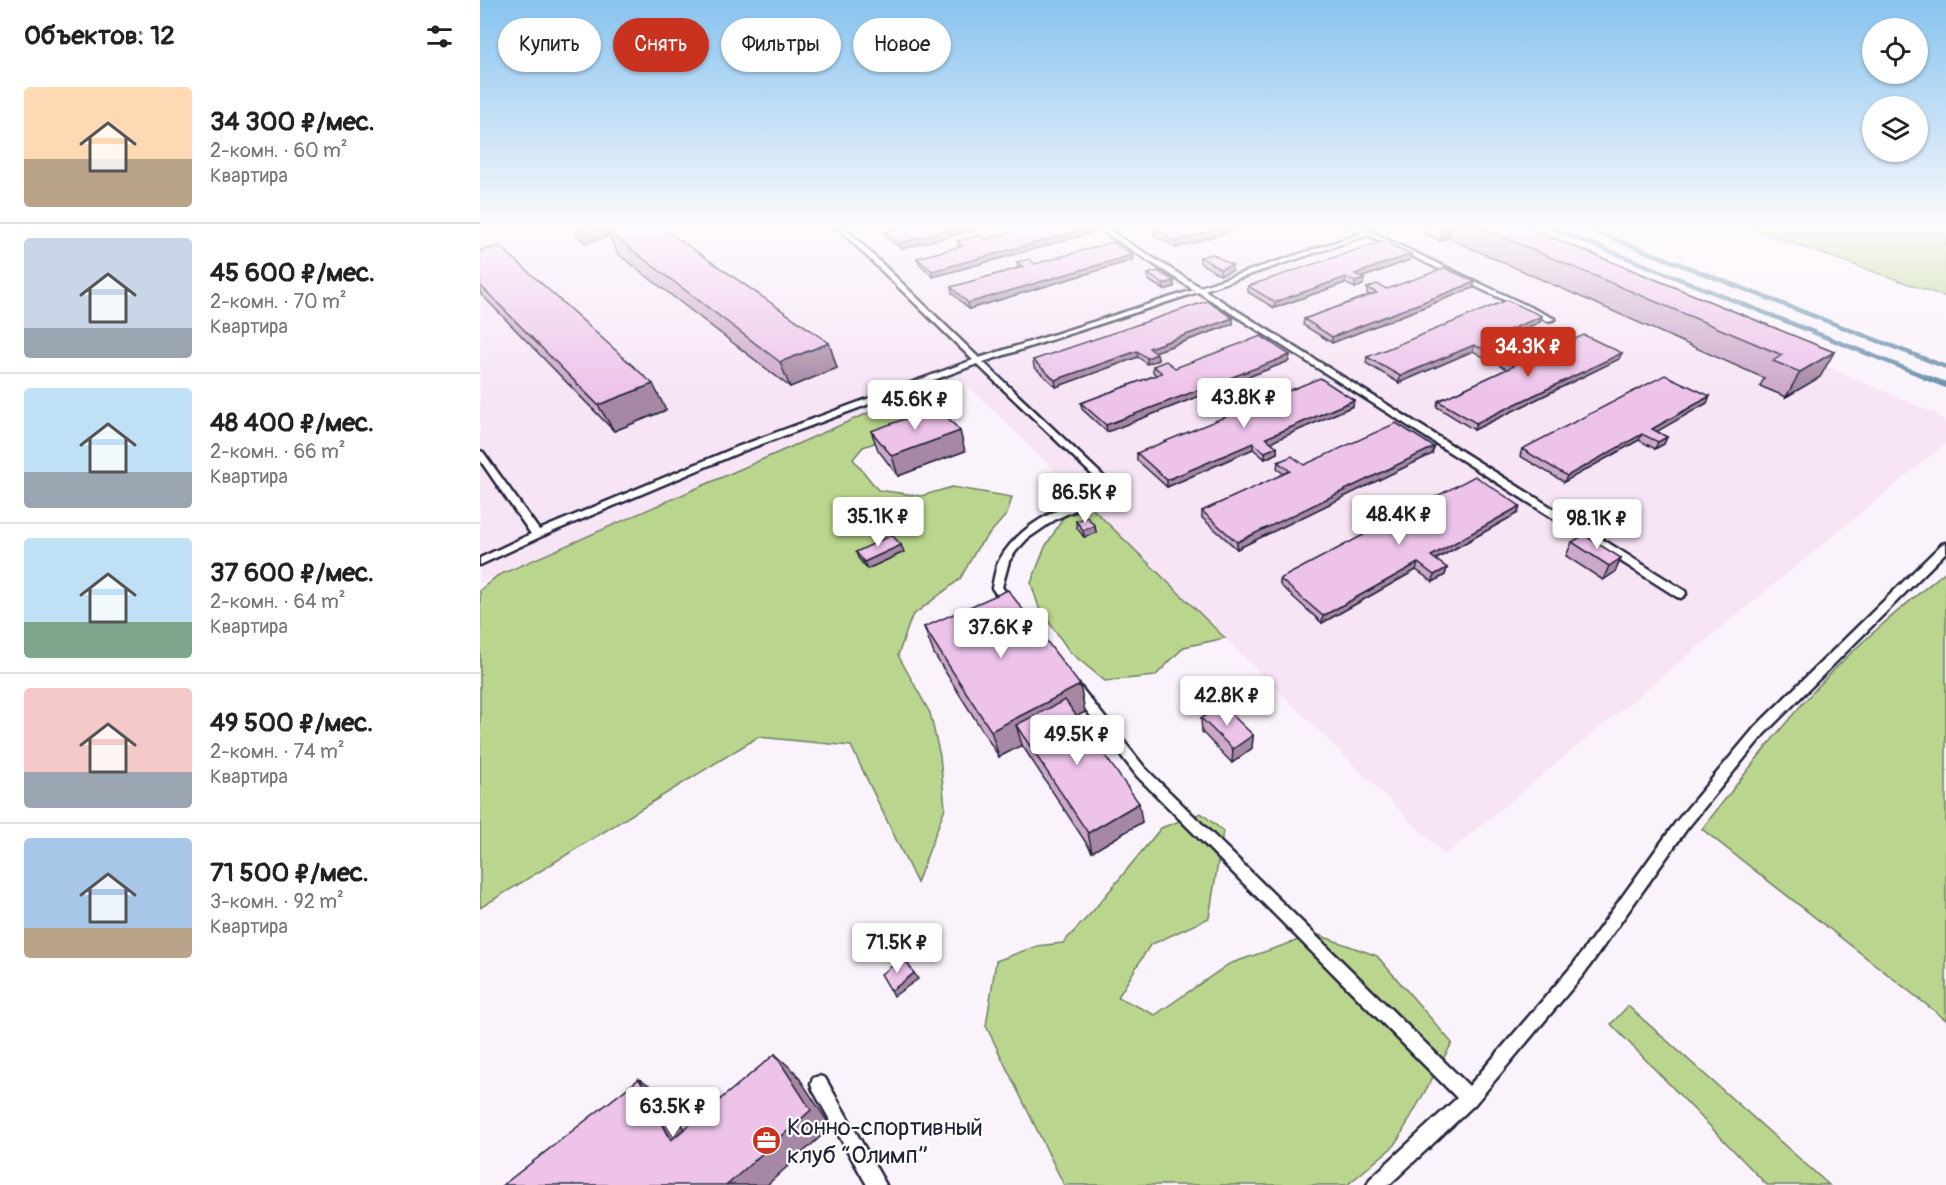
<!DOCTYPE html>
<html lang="ru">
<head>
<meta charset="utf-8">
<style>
	:root { --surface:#fff; --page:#f2f2f2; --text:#222; --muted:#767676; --line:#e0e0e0; --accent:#c8321e }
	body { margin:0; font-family:Pangolin,sans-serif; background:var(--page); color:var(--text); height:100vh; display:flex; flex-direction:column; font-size:22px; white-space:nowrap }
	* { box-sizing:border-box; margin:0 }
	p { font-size:20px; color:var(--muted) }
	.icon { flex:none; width:33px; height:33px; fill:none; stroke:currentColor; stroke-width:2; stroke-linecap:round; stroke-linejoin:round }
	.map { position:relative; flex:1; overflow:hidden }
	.panel { display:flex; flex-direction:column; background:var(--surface); width:480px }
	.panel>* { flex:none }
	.banner { position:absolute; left:18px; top:18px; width:570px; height:54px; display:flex; gap:12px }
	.fabs { position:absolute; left:1382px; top:18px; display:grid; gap:12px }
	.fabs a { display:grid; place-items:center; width:66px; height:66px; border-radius:50%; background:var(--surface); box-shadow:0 2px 4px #0004; font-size:30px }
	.price { position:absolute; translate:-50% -51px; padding:0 14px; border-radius:6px; background:#fff; color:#222; font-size:20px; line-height:39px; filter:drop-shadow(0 2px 3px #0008) }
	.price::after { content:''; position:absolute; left:50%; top:36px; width:18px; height:14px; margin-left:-9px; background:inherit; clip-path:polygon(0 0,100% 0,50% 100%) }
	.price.current { background:var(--accent); color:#fff }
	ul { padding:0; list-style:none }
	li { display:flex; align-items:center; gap:18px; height:150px; padding:0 24px }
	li+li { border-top:2px solid var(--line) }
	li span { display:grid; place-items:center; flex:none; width:168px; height:120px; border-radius:6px; color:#555 }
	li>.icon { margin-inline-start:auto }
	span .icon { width:72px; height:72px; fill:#fffc; stroke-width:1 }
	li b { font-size:26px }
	h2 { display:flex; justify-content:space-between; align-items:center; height:72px; padding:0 24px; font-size:26px }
	.chip { padding:0 21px; border-radius:27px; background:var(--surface); box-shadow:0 2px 4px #0004; font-size:21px; line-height:54px }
	.chip.current { background:var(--accent); color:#fff }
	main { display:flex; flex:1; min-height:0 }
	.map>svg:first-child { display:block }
</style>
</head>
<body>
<main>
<section class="panel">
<h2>Объектов: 12<svg class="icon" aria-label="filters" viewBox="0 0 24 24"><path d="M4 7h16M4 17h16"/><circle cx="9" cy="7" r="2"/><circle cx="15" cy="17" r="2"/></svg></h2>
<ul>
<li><span style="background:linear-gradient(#ffd9b3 60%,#b9a48a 0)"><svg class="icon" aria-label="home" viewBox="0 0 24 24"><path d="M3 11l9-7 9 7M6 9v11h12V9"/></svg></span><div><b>34 300 ₽/мес.</b><p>2-комн. · 60 m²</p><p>Квартира</p></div></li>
<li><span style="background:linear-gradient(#c9d6e8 75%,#9aa5b1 0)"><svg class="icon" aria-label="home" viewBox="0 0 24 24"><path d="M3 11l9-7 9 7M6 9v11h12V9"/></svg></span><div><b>45 600 ₽/мес.</b><p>2-комн. · 70 m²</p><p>Квартира</p></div></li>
<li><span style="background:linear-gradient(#bfe0f5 70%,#9aa5b1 0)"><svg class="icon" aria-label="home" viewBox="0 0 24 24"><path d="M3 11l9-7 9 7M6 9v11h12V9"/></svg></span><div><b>48 400 ₽/мес.</b><p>2-комн. · 66 m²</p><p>Квартира</p></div></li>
<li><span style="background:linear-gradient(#bfe0f5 70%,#7fa58c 0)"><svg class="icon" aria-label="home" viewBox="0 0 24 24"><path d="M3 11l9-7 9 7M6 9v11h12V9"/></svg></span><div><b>37 600 ₽/мес.</b><p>2-комн. · 64 m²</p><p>Квартира</p></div></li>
<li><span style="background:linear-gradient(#f6c9c9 70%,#9aa5b1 0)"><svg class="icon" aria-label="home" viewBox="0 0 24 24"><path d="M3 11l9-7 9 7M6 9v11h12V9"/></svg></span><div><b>49 500 ₽/мес.</b><p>2-комн. · 74 m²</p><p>Квартира</p></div></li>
<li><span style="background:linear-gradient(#a9c7e8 75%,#b9a48a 0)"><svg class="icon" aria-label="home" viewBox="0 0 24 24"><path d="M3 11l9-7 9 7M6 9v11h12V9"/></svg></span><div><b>71 500 ₽/мес.</b><p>3-комн. · 92 m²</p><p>Квартира</p></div></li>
</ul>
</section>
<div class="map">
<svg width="1466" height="1185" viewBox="0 0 1466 1185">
	<rect width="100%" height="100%" fill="#fbf3fb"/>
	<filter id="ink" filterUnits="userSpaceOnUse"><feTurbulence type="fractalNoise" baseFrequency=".0167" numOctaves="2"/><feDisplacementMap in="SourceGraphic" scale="12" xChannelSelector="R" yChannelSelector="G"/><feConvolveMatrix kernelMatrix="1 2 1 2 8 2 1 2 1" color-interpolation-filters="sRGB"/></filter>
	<g filter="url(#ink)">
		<polygon fill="#f7e5f6" points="0,225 1004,225 1262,329 1454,413 1466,423 1466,443 965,855 476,374 0,583"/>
		<g fill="#bad68e" stroke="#6e7c64" stroke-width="1.5">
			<polygon points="1260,225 1466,225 1466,297"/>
			<polygon points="438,391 469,397 472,410 450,423 383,447 373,459 398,490 441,496 472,487 532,497 527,514 498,547 480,579 432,616 418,655 450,713 460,756 465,808 437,883 371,746 278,737 0,908 0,590 17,576"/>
			<polygon points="614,510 745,638 704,647 675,676 625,681 590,652 559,608 551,583 565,547 585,515"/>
			<path d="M1466,571V1020L1222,829C1262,778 1301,725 1347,677C1383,639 1425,605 1466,571Z"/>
			<polygon points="721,813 743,831 729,918 670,945 638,997 675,1015 749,964 836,934 897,956 972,1043 915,1145 867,1185 584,1185 506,1026 516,961 557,946 583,943 613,911 681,828"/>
			<polygon points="1148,1006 1349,1185 1287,1185 1131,1024"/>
		</g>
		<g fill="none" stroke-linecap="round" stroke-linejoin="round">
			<g stroke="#6890ac" stroke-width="4.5">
				<polyline points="1064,225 1449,378"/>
				<polyline points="1098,225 1466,367"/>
			</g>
			<polyline stroke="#6890ac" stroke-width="6" points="1445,377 1466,385"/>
			<defs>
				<g id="service">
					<path d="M355,225H362L499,358L714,290L613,225H620L720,287L883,233L868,225H876L1075,319L1068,321L888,235L724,290L1205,591L1206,594L1201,598L1197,597L718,292L503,362L638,490L576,519L547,539L536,551L529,561L522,587L533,602L532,605H524L512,588C514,579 515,569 519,561C540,521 588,505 627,489L497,364L263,451L60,537L0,565V558L51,534L0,460V451L3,452L59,530L257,447L493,360Z"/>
					<polygon points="1466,543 1466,552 1284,734 1206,830 1103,975 995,1104 909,1185 887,1185 890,1179 977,1098 657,776 589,688 591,685 595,683 599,685 665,768 989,1086 1093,965 1196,822 1276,726 1462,544"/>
					<polygon points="339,1076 345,1078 406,1185 387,1185 333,1090 331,1084 333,1078"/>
				</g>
			</defs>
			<use href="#service" stroke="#22223b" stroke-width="5"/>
			<use href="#service" fill="#fff" fill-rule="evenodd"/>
		</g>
		<g fill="#cca8c9" stroke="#22223b" stroke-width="1.5">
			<polygon points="91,225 178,225 349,343 357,368 310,387 138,254 129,236 105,243 97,236"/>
			<polygon points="428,225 421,249 406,237 405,231"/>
			<polygon points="688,225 770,225 696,248 674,235 674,229"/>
			<polygon points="946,225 1041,225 1354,352 1340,377 1306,397 1280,386 1284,378 968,238 960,241 945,234"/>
			<polygon points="610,228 611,233 453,277 439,263 437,258 479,247 477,241 506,239"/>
			<polygon points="0,251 186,410 134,431 0,293"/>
			<polygon points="652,255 653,260 489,309 472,293 471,287 538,268 537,262 555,264"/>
			<polygon points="720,257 752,271 740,275 720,263"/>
			<polygon points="930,260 881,278 883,285 875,288 865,283 794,308 768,292 768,286"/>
			<polygon points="668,274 694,281 694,287 684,290 668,280"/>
			<polygon points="887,288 907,289 993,288 852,343 823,325 824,319 890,295 887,294"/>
			<polygon points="1060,322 1009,344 1015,348 1014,354 1005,358 993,351 919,383 886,363 887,357"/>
			<polygon points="753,324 675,352 677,354 678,360 667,364 658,357 576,387 554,367 553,360"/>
			<polygon points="1139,359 994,430 957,407 958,401 1027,369 1020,366 1022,360 1045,361"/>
			<polygon points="809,361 627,432 602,409 601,403 676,375 673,372 673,366 695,368"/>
			<polygon points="1227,403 1176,431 1187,437 1184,444 1175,449 1159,440 1084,482 1040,456 1042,449"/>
			<polygon points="873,406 791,442 797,447 797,453 785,459 773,449 687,487 657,460 657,453"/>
			<polygon points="391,431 485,451 418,476 398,450"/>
			<polygon points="954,447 952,454 757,549 722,518 722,511 804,474 797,469 798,462 824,465"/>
			<polygon points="1040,506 1038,513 955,560 967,568 965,575 953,582 936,570 842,623 800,585 800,579"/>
			<polygon points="596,521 615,526 616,533 604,537 597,528"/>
			<polygon points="1092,542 1141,558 1135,572 1123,580 1086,556"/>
			<polygon points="376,552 424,552 387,569 378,558"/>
			<polygon points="444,627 600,685 605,712 596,716 662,822 612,852 542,745 519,757 454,654"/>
			<polygon points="721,718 773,735 772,748 752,763 722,732"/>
		</g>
		<g fill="#a688a4" stroke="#22223b" stroke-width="1.5">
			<polygon points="100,225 168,225 127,231 129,236 105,243 97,226"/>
			<polygon points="490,225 513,225 421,249 419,243"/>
			<polygon points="751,225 770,225 696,248 695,242"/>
			<polygon points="963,225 970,225 968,238 960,241"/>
			<polygon points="610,228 611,233 453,277 452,271"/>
			<polygon points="931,254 930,260 874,280 875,274"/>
			<polygon points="652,255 653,260 489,309 488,303"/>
			<polygon points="752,265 752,271 740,275 740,269"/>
			<polygon points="866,277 865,283 794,308 795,302"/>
			<polygon points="884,279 883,285 875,288 875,282"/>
			<polygon points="694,281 694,287 684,290 683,284"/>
			<polygon points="995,282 993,288 852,343 852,337"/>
			<polygon points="1062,316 1060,322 1002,348 1003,341"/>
			<polygon points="753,318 753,324 669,354 669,348"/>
			<polygon points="349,343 357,368 310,387 300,362"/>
			<polygon points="994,345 993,351 919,383 920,376"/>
			<polygon points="1015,348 1014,354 1005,358 1007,351"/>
			<polygon points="657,351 658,357 576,387 575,380"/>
			<polygon points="1354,352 1340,377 1306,397 1320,372"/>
			<polygon points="1142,353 1139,359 994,430 996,423"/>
			<polygon points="677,354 678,360 667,364 667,358"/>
			<polygon points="810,355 809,361 627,432 626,425"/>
			<polygon points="173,384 186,410 134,431 118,405"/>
			<polygon points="1230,396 1227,403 1169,436 1172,429"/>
			<polygon points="874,400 873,406 785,445 786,438"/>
			<polygon points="480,431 485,451 418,476 412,456"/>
			<polygon points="1162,434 1159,440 1084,482 1087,476"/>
			<polygon points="1187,437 1184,444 1175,449 1178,442"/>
			<polygon points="773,443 773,449 687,487 687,480"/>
			<polygon points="797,447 797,453 785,459 785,452"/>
			<polygon points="954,447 952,454 757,549 757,542"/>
			<polygon points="1040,506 1038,513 949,563 951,556"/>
			<polygon points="615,526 616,533 604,537 603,530"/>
			<polygon points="421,545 424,552 387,569 384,562"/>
			<polygon points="1141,558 1135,572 1123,580 1129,566"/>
			<polygon points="938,563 936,570 842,623 843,616"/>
			<polygon points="967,568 965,575 953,582 954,575"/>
			<polygon points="600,685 605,712 548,742 536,725 542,745 519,757 511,731"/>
			<polygon points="773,735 772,748 752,763 753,749"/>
			<polygon points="659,803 662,822 612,852 608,833"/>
			<polygon points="434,973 438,979 414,996 411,991"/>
			<polygon points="295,1054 316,1073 351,1127 287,1185 247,1185"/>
			<polygon points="159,1079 187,1096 219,1156 191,1140"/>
		</g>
		<g fill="#edc3ea" stroke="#22223b" stroke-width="1.5">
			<polygon points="148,225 178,225 349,343 300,362 127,231"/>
			<polygon points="428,225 490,225 419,243 405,231"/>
			<polygon points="559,225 607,225 610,228 452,271 437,258 483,246 477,241 500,235 506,239"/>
			<polygon points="688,225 751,225 695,242 674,229"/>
			<polygon points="994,225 1041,225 1354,352 1320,372 1293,361 1302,355"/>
			<polygon points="903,241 931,254 875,274 884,279 875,282 866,277 795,302 768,286"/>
			<polygon points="633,242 652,255 488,303 471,287 543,267 537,262 549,259 555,264"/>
			<polygon points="20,246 173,384 118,405 0,285 0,251"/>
			<polygon points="732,254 752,265 740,269 720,257"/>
			<polygon points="965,268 995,282 852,337 824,319 897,293 887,288 897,284 907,289"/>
			<polygon points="678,271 694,281 683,284 668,274"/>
			<polygon points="1027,300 1062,316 1003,341 1015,348 1007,351 994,345 920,376 887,357"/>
			<polygon points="727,301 753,318 669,348 677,354 667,358 657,351 575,380 553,360"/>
			<polygon points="1104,335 1142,353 996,423 958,401 1034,366 1022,360 1032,355 1045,361"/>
			<polygon points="781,336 810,355 626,425 601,403 682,373 673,366 686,361 695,368"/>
			<polygon points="1185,375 1230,396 1172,429 1187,437 1178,442 1162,434 1087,476 1042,449"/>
			<polygon points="840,378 874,400 786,438 797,447 785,452 773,443 687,480 657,453"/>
			<polygon points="458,407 480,431 412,456 391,431"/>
			<polygon points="916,423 954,447 757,542 722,511 810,471 798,462 812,456 824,465"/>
			<polygon points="995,476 1040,506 951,556 967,568 954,575 938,563 843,616 800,579"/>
			<polygon points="607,517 615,526 603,530 596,521"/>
			<polygon points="412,535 421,545 384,562 376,552"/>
			<polygon points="1104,535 1141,558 1129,566 1092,542"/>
			<polygon points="528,590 600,685 511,731 444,627"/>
			<polygon points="585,700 659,803 608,833 536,725"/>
			<polygon points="742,705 773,735 753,749 721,718"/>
			<polygon points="424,958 434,973 411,991 401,974"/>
			<polygon points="295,1054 331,1110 247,1185 23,1185 159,1079 191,1140"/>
		</g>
	</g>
	<linearGradient id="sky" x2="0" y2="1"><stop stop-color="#87c3ee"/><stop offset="0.58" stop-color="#fdfafd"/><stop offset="1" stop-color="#fdfafd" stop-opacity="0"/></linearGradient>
	<rect width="1466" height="391" fill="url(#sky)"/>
	<defs>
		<symbol id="office-disc" viewBox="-11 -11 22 22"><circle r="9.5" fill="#c8321e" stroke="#fff"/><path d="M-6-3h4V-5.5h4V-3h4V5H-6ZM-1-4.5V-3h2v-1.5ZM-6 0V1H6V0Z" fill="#fff"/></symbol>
	</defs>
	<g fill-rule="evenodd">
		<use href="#office-disc" x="270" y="1124" width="33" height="33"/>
	</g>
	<g text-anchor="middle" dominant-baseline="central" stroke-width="4.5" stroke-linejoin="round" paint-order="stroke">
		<g font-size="24" fill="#22223b" stroke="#fff" text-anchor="start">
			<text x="307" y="1127">Конно-спортивный<tspan x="307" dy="28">клуб “Олимп”</tspan></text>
		</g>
	</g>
</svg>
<div class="fabs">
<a><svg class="icon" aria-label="locate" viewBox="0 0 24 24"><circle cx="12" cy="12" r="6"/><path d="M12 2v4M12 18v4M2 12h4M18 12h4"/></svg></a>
<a><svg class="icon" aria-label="layers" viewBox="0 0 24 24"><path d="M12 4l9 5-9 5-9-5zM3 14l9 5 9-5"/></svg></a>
</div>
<b class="price current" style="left:1048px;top:378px">34.3K ₽</b>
<b class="price" style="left:764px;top:429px">43.8K ₽</b>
<b class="price" style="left:435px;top:431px">45.6K ₽</b>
<b class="price" style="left:605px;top:524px">86.5K ₽</b>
<b class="price" style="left:919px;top:546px">48.4K ₽</b>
<b class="price" style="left:398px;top:548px">35.1K ₽</b>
<b class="price" style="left:1117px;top:550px">98.1K ₽</b>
<b class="price" style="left:521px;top:659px">37.6K ₽</b>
<b class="price" style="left:747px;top:727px">42.8K ₽</b>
<b class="price" style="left:597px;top:766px">49.5K ₽</b>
<b class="price" style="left:417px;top:974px">71.5K ₽</b>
<b class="price" style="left:193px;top:1138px">63.5K ₽</b>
<div class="banner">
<a class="chip">Купить</a>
<a class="chip current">Снять</a>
<a class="chip">Фильтры</a>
<a class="chip">Новое</a>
</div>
</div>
</main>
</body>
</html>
